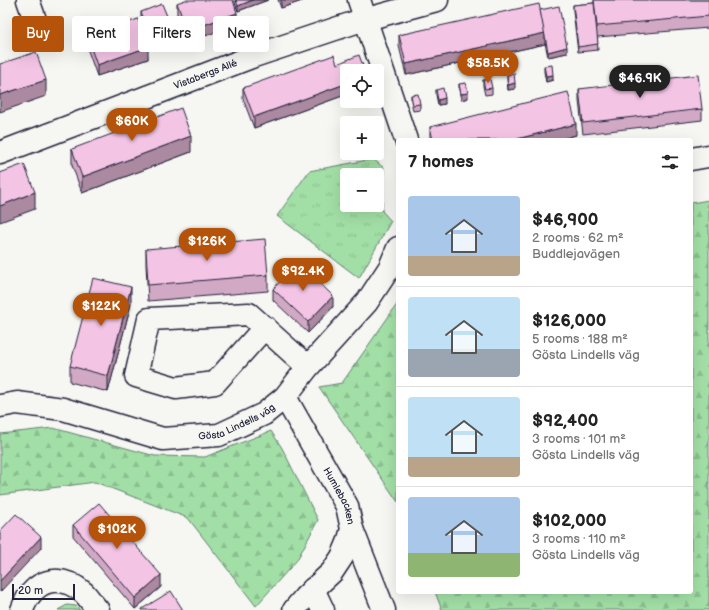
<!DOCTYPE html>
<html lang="en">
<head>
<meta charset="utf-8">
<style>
	:root { --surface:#fff; --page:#f6f6f6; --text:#222; --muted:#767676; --line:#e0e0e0; --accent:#b45309 }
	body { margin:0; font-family:"Balsamiq Sans",sans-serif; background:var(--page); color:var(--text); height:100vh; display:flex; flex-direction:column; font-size:15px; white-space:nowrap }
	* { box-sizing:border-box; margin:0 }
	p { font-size:13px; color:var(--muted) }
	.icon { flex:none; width:22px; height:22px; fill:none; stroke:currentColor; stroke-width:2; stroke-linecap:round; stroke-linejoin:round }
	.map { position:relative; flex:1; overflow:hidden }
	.drawer { position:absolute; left:396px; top:138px; width:297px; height:456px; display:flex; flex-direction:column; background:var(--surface); border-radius:4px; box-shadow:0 4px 16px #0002 }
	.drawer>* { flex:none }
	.guide { position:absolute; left:12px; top:16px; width:324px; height:36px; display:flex; gap:8px }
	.controls { position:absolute; left:340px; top:64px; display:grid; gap:8px }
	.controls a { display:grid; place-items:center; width:44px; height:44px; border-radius:4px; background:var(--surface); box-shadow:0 4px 16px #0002; font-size:20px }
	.scale { position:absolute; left:12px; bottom:10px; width:63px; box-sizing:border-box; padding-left:4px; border:2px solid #22223b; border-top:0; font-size:11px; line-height:14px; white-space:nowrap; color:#22223b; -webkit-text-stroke:3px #f6f6f2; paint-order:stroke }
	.price { position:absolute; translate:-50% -34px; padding:0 9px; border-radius:14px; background:var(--accent); color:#fff; font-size:13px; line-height:26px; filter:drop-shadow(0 1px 2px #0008) }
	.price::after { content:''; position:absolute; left:50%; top:24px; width:12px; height:9px; margin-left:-6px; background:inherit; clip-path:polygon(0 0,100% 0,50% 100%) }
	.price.current { background:#222; color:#fff }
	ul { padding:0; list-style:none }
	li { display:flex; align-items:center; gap:12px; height:100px; padding:0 12px }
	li+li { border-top:1px solid var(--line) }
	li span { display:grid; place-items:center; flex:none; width:112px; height:80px; border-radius:4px; color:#555 }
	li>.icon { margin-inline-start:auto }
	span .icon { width:48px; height:48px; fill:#fffc; stroke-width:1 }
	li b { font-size:17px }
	h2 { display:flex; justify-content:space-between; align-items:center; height:48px; padding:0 12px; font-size:17px }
	.chip { padding:0 14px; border-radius:4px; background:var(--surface); box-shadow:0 4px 16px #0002; font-size:14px; line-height:36px }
	.chip.current { background:var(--accent); color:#fff }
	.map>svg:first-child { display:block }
</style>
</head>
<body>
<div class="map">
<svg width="709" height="610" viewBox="0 0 709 610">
	<defs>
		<pattern id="forest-firs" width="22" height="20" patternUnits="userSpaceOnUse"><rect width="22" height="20" fill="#a2dfa6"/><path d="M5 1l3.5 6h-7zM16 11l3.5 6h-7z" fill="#8bbf90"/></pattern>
		<pattern id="park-tufts" width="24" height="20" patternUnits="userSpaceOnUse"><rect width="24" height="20" fill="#a2dfa6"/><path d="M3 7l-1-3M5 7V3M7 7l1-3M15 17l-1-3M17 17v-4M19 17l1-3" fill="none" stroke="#8bbf90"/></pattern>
	</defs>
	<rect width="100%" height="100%" fill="#f6f6f2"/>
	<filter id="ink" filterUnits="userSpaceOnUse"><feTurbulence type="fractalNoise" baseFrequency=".025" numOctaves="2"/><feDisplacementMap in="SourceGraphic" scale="8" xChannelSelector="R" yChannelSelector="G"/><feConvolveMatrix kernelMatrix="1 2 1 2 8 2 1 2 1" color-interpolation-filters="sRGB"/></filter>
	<g filter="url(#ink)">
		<g fill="url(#forest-firs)" stroke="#628070">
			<polygon points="709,200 709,610 442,610 435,592 691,592 691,203"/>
			<polygon points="398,303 398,502 319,387 342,383"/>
			<polygon points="53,428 155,456 205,457 271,431 282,448 318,520 297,560 256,606 188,518 95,482 0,495 0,434"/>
		</g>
		<g fill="url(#park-tufts)" stroke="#628070" fill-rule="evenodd">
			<path d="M373,159L384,168L382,211L391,221L359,278L277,216L309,171ZM347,175H377V205H347Z"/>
			<polygon points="67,605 76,606 80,610 58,610"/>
		</g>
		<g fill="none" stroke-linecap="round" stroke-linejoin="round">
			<defs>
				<g id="street">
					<polyline points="28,0 40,34"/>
					<polyline points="359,0 406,140"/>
					<path id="s1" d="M0,153L254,56L356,22L437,0"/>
					<polyline points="691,159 708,156"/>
					<polyline points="265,327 215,383 176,388 136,376 149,319 249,314 308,367"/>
					<path id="s2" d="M285,397L347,506L352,529L348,543L342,557L332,572L305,597L294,610"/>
					<path id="s3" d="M0,406L17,403L63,409L163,439L219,435L264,414L285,397L308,367L367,302L390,267L398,248"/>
					<polyline points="352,529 384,610"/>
					<polyline points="313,589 323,610"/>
					<path d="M22,610C33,580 59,571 84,593C89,598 93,605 98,610"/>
				</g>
			</defs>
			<use href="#street" stroke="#22223b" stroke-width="25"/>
			<use href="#street" stroke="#f6f6f2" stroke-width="22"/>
		</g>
		<g fill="#d2a9c5" stroke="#22223b">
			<polygon points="235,0 268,0 238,11 235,3"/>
			<polygon points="278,0 305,0 281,8"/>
			<polygon points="594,0 709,0 709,28 597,37 598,50 578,52 573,11 573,5 594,3"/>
			<polygon points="177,3 237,25 187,42 177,14"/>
			<polygon points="540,10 567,53 548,57 545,43 545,44 406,75 399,46 399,35"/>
			<polygon points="141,12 169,21 179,33 147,45 148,59 97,76 87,48 87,37 142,31 146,30 141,18"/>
			<polygon points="337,64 347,71 347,101 354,101 347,103 345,95 254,128 243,99 243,88"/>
			<polygon points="544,66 553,80 546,82 544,72"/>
			<polygon points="507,75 515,89 508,90 507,80"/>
			<polygon points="483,80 492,88 492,94 485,95 483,86"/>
			<polygon points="459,84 468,98 461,100 459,90"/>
			<polygon points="579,89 702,109 702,120 583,134 579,101"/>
			<polygon points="436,90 445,104 438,105 436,95"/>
			<polygon points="411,95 420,104 420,110 413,111 411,101"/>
			<polygon points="430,127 576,135 558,140 430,140"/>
			<polygon points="72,149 191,152 82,193 72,165"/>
			<polygon points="146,249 268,275 268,291 148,301 146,265"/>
			<polygon points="273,289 333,307 308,333 273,300"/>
			<polygon points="131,304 108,392 70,382 70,366"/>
			<polygon points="73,525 161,587 135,609 73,536"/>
		</g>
		<g fill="#ab89a0" stroke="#22223b">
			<polygon points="253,0 268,0 238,11 238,6"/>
			<polygon points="281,0 305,0 281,8"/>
			<polygon points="237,13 237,25 187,42 187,31"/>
			<polygon points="179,27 179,33 146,45 146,40"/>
			<polygon points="545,33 545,44 406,75 406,64"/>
			<polygon points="148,47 148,59 97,76 97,65"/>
			<polygon points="567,47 567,53 548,57 548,52"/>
			<polygon points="553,75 553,80 546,82 546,76"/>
			<polygon points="46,80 46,96 0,112 0,95"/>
			<polygon points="515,83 515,89 508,90 508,85"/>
			<polygon points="345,84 345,95 254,128 254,117"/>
			<polygon points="468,93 468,98 461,100 461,94"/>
			<polygon points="445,98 445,104 438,105 438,100"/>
			<polygon points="347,101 354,101 347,103"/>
			<polygon points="576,124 576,135 558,140 513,140"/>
			<polygon points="191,136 191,152 82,193 82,177"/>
			<polygon points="35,192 35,209 0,222 0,206"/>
			<polygon points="131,287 131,304 108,392 108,376"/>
			<polygon points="333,296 333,307 308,333 308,322"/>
			<polygon points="41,537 41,548 0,592 0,581"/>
			<polygon points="161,575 161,587 135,609 135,598"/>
		</g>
		<g fill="#f4c4e5" stroke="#22223b">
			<polygon points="185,0 233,0 237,13 187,31 177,3"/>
			<polygon points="236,0 253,0 238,6"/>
			<polygon points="594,0 709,0 709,16 597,26"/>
			<polygon points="594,3 598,44 578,47 573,5"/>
			<polygon points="162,4 169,21 176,19 179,27 146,40 142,31 148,29 141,12"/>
			<polygon points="539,4 545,33 406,64 399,35"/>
			<polygon points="559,6 567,47 548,52 540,10"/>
			<polygon points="138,19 148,47 97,65 87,37"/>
			<polygon points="36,52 46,80 0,95 0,64"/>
			<polygon points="334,55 337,64 359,55 365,71 347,71 347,91 345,84 254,117 243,88"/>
			<polygon points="552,65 553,75 546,76 544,66"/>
			<polygon points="514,73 515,83 508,85 507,75"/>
			<polygon points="698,75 702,109 583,123 579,89"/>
			<polygon points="490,79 492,88 485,89 483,80"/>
			<polygon points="466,83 468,93 461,94 459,84"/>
			<polygon points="443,88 445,98 438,100 436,90"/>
			<polygon points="568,92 576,124 513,140 433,140 430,127"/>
			<polygon points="418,94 420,104 413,105 411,95"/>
			<polygon points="181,108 191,136 82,177 72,149"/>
			<polygon points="24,164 35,192 0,206 0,173"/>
			<polygon points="265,239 268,275 148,285 146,249"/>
			<polygon points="298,262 333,296 308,322 273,289"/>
			<polygon points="93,278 131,287 108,376 70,366"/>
			<polygon points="99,503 161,575 135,598 73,525"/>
			<polygon points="16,514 41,537 0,581 0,531"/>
			<polygon points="171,591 183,610 142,610 142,609"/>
		</g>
	</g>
	<g text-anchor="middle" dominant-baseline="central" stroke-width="3.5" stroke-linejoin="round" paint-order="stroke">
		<g font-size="10" fill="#22223b" stroke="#f6f6f2">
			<text stroke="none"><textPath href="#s1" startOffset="220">Vistabergs Allé</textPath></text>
			<text stroke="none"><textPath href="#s3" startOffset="245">Gösta Lindells väg</textPath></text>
			<text stroke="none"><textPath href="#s2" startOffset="113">Humlebacken</textPath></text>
		</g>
	</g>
</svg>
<div class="controls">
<a><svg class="icon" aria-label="locate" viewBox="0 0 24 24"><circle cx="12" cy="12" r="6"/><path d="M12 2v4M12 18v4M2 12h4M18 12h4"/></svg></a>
<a>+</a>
<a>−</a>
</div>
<div class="scale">20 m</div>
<b class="price" style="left:488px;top:84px">$58.5K</b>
<b class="price current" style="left:640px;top:99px">$46.9K</b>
<b class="price" style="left:132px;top:142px">$60K</b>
<b class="price" style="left:207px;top:262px">$126K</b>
<b class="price" style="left:303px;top:292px">$92.4K</b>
<b class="price" style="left:101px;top:327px">$122K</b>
<b class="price" style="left:117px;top:550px">$102K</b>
<div class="guide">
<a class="chip current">Buy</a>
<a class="chip">Rent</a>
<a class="chip">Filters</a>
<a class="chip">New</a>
</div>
<section class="drawer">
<h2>7 homes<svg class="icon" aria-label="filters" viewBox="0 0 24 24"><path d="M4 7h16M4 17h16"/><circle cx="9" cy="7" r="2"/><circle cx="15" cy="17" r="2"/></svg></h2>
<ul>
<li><span style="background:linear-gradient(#a9c7e8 75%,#b9a48a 0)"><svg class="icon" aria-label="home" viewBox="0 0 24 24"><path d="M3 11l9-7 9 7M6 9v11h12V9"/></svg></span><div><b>$46,900</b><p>2 rooms · 62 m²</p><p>Buddlejavägen</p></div></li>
<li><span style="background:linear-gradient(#bfe0f5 65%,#9aa5b1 0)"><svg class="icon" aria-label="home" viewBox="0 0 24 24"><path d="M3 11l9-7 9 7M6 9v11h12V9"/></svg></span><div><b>$126,000</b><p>5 rooms · 188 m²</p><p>Gösta Lindells väg</p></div></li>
<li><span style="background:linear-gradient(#bfe0f5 75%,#b9a48a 0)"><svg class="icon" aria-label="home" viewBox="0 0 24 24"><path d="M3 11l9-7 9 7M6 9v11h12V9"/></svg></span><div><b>$92,400</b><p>3 rooms · 101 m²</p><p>Gösta Lindells väg</p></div></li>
<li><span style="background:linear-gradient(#a9c7e8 70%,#8fb573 0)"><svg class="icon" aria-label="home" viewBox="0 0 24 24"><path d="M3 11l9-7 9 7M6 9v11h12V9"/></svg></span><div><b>$102,000</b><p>3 rooms · 110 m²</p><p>Gösta Lindells väg</p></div></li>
</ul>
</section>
</div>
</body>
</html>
